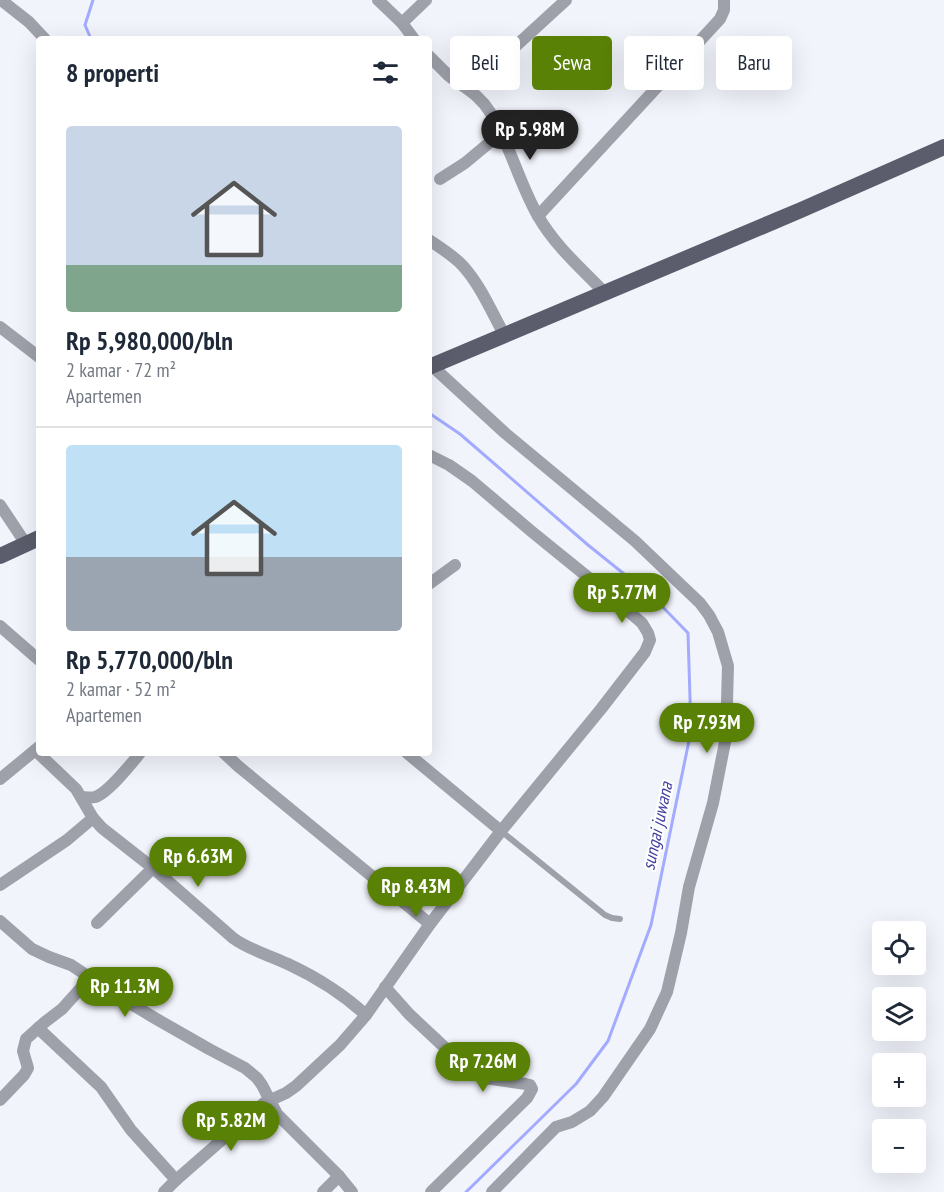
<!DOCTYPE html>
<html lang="id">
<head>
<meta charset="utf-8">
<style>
	:root { --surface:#fff; --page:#f2f2f3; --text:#1f2937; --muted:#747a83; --line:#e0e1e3; --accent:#588106 }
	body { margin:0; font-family:"PT Sans Narrow",sans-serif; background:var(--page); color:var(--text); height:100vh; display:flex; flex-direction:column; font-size:22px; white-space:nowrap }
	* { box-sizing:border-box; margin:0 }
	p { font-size:20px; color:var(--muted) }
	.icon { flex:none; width:33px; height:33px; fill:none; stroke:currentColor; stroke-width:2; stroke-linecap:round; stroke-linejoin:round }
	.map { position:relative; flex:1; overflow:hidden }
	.side { position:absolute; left:36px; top:36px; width:396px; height:720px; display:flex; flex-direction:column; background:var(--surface); border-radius:6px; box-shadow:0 6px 24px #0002 }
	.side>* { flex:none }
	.banner { position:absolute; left:450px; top:36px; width:404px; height:54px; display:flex; gap:12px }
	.controls { position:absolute; left:872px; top:921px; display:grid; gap:12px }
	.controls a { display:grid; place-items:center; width:54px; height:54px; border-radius:6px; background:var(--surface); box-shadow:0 6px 24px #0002; font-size:30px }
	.price { position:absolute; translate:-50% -51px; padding:0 14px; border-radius:21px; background:var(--accent); color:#fff; font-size:20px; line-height:39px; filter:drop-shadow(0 2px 3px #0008) }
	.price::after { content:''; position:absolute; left:50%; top:36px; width:18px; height:14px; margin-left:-9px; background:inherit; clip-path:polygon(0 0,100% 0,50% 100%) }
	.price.current { background:#222; color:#fff }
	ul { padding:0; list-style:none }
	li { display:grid; align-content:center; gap:12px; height:318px; padding:0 30px }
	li+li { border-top:2px solid var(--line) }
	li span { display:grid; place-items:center; height:186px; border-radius:6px; color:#555 }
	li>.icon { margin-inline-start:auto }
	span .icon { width:108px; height:108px; fill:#fffc; stroke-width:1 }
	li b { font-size:26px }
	h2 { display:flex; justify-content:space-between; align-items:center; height:72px; padding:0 30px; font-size:26px }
	.tag { padding:0 21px; border-radius:6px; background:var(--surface); box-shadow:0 6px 24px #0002; font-size:21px; line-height:54px }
	.tag.current { background:var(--accent); color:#fff }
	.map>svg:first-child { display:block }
</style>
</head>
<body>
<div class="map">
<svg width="944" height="1192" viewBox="0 0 944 1192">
	<rect width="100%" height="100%" fill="#f2f4fc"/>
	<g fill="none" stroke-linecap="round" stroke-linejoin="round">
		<g stroke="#a2abfe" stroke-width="3">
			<polyline points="91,39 85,25 93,0"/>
			<polyline points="429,413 460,434 588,545 654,598 688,633 691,731 651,925 608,1041 576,1084 466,1192"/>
		</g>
		<polyline stroke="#9fa1aa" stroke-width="6" points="501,831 605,915 612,918 620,919"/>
		<g stroke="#9fa1aa" stroke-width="12">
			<polyline points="1,0 29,22 45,39"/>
			<polyline points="378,0 402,23"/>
			<polyline points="414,39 402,23 426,0"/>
			<path d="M429,56C435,62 442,69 448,75C464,88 478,93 490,112C510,144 519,183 538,216C555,246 582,269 605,293"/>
			<polyline points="469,89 566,0"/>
			<polyline points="440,179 465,163 501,133"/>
			<polyline points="538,216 720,19 724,10 724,0"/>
			<path d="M429,240C441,248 454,256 463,266C481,286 492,313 505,336"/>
			<polyline points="0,327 39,357"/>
			<polyline points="432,366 505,433 635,541 700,603 709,615 718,632 728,666 726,737 713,803 689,887 681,933 667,992 650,1029 603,1097 590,1111 572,1122 556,1127 492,1192"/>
			<polyline points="429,455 449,465 472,481 531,531 600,587 642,623 648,633 650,640 645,652 601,709 501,831"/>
			<polyline points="0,505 26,544"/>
			<polyline points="429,584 455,565"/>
			<polyline points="0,626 39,660"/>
			<path d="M36,751L76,789L93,818L102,828L153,868L233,938C249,950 269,955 288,964C316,977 343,994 366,1015"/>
			<polyline points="224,753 238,766 430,924"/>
			<polyline points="0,779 39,747"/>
			<path d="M81,797C85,797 91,798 95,797C108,793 131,764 140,753"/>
			<polyline points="0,885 67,840 93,818"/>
			<polyline points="0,921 32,949 49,957 71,965 118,996 153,1017 209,1049 245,1068 257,1078 262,1085 277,1114 339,1176 352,1192"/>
			<polyline points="97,923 153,868"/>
			<polyline points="385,987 409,1014 441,1044 473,1072 485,1078 526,1084 530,1085 532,1089 527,1098 431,1192"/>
			<polyline points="38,1028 101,1087 131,1130 176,1180"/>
			<polyline points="0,1100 24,1075 28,1068 23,1051 26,1039 45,1022 62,1009 90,978"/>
			<polyline points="164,1192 176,1180 264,1103 286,1093 296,1086 340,1045 366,1015 430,924 501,831 407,753"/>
			<polyline points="323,1192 339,1176"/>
		</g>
		<g stroke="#5b5d6c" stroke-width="16">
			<polyline points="429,367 801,210 944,147"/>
			<polyline points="0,556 39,538"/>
		</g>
	</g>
	<g text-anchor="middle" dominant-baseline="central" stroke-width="4.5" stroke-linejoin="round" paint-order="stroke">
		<g font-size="18" font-style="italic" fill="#4341a0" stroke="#fff">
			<text transform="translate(657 826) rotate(-78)">sungai juwana</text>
		</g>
	</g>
</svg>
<div class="controls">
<a><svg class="icon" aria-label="locate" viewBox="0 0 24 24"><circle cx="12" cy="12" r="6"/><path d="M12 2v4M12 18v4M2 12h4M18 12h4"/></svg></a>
<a><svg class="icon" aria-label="layers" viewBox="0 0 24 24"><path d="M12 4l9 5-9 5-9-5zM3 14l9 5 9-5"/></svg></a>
<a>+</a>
<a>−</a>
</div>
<b class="price current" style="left:530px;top:161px">Rp 5.98M</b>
<b class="price" style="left:622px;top:624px">Rp 5.77M</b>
<b class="price" style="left:707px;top:754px">Rp 7.93M</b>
<b class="price" style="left:198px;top:888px">Rp 6.63M</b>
<b class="price" style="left:416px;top:918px">Rp 8.43M</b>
<b class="price" style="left:125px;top:1018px">Rp 11.3M</b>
<b class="price" style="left:483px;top:1093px">Rp 7.26M</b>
<b class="price" style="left:231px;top:1152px">Rp 5.82M</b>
<div class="banner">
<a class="tag">Beli</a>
<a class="tag current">Sewa</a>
<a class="tag">Filter</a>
<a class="tag">Baru</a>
</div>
<section class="side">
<h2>8 properti<svg class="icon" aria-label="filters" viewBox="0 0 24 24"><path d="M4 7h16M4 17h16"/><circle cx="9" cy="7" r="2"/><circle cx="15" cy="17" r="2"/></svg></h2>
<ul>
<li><span style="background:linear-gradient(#c9d6e8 75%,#7fa58c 0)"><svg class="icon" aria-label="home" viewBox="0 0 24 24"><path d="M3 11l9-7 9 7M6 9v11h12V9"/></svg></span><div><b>Rp 5,980,000/bln</b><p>2 kamar · 72 m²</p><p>Apartemen</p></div></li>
<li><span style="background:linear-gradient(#bfe0f5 60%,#9aa5b1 0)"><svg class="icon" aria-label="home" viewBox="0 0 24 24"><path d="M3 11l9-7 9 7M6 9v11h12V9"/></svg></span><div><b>Rp 5,770,000/bln</b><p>2 kamar · 52 m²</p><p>Apartemen</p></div></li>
</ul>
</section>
</div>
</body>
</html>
